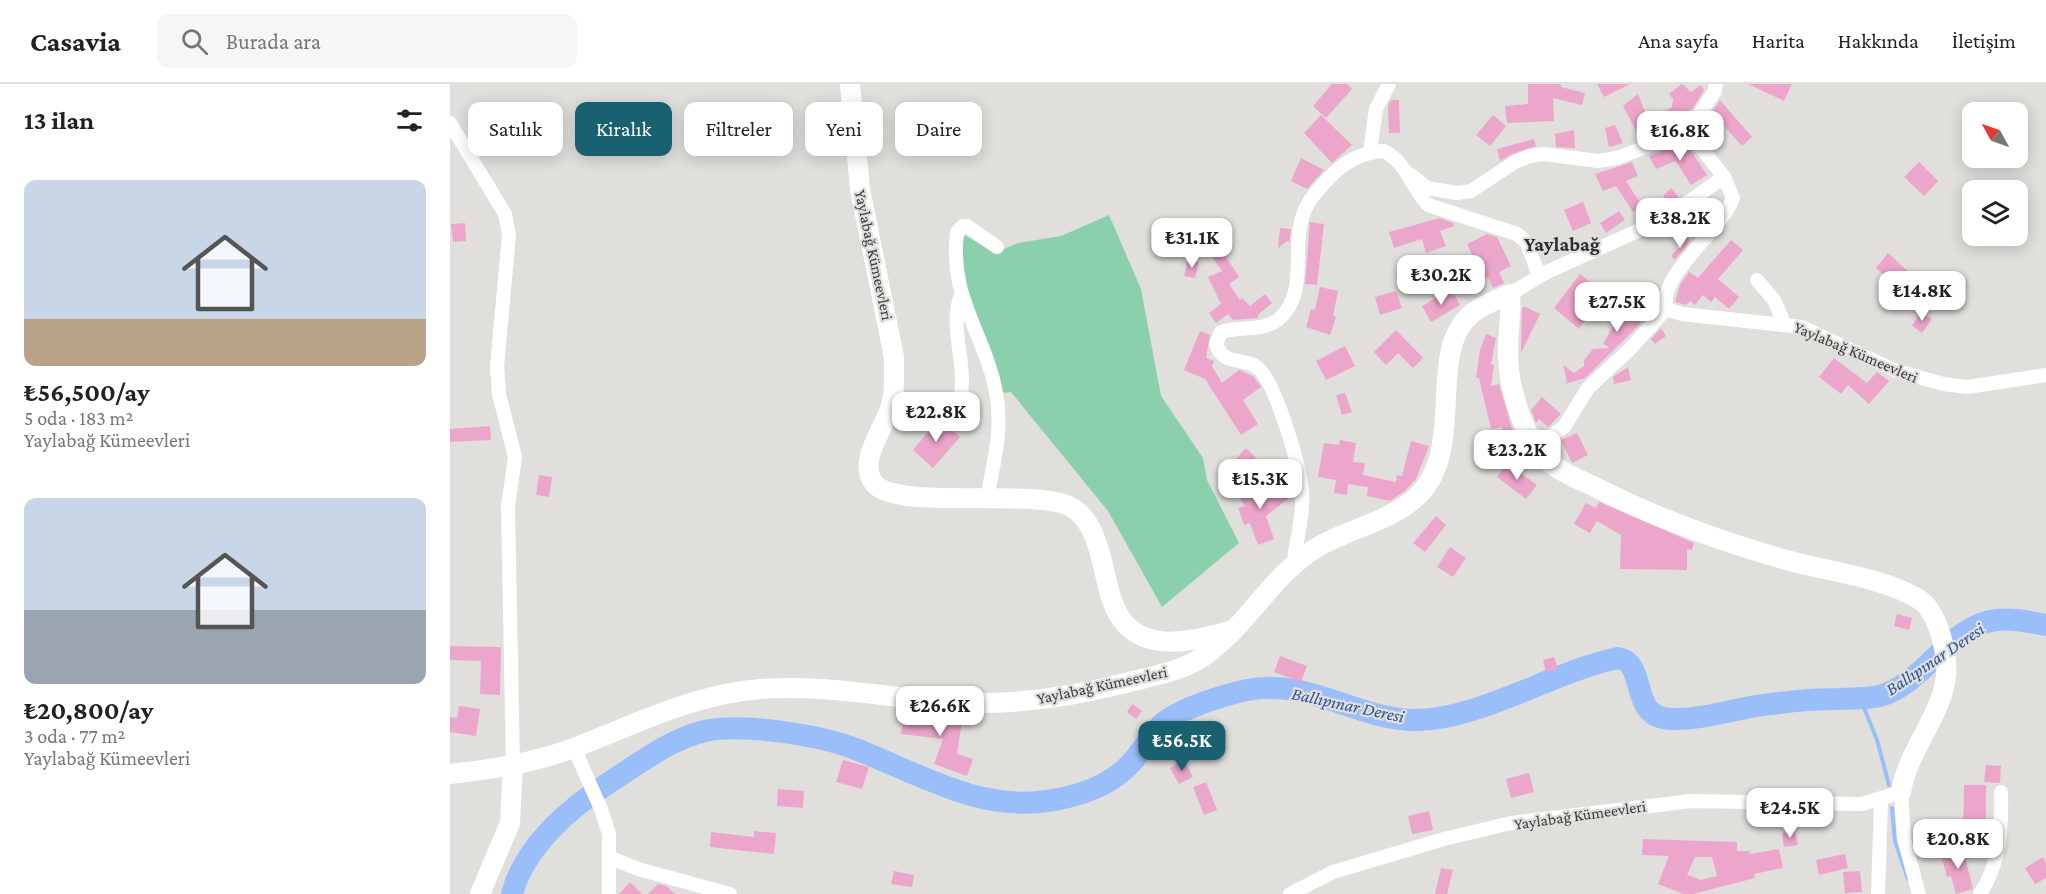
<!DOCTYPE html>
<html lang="tr">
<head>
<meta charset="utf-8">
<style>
	:root { --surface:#fff; --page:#f6f6f6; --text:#222; --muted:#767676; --line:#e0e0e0; --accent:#196070 }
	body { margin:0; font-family:"Crimson Pro",serif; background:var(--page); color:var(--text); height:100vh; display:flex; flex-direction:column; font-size:22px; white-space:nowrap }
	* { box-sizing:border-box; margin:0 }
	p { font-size:20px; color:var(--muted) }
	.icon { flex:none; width:33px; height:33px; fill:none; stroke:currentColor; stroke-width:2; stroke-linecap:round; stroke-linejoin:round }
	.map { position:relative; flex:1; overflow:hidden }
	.drawer { display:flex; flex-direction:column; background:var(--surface); width:450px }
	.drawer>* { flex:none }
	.top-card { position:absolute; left:18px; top:18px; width:570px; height:54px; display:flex; gap:12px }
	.needle { width:39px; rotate:310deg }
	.controls { position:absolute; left:1512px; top:18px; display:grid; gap:12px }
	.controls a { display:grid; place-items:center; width:66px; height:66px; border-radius:12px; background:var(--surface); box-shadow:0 3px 15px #0003; font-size:30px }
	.price { position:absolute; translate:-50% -51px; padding:0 14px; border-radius:12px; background:#fff; color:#222; font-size:20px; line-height:39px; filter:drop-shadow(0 2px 3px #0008) }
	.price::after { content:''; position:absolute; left:50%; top:36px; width:18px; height:14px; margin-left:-9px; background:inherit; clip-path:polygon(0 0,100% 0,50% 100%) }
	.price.active { background:var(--accent); color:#fff }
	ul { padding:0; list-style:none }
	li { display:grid; align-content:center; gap:12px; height:318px; padding:0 24px }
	li span { display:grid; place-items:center; height:186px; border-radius:12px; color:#555 }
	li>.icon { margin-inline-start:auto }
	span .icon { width:108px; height:108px; fill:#fffc; stroke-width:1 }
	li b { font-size:26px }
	h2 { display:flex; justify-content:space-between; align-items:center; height:72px; padding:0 24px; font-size:26px }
	.chip { padding:0 21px; border-radius:12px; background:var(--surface); box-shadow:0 3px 15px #0003; font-size:21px; line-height:54px }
	.chip.active { background:var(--accent); color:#fff }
	header { display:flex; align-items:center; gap:36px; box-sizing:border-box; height:84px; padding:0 30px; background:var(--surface); border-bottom:2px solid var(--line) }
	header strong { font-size:28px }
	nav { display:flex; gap:33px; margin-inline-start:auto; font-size:21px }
	.search { width:420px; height:54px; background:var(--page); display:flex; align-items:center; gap:15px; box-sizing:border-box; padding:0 21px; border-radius:12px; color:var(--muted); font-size:22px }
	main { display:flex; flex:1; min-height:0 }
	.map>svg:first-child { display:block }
</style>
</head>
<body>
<header>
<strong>Casavia</strong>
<div class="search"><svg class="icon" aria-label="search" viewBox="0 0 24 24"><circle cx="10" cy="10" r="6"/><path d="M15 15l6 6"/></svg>Burada ara</div>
<nav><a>Ana sayfa</a><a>Harita</a><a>Hakkında</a><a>İletişim</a></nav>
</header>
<main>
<section class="drawer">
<h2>13 ilan<svg class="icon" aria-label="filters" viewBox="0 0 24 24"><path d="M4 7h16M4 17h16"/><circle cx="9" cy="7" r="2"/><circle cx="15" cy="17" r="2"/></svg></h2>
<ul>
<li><span style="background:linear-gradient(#c9d6e8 75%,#b9a48a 0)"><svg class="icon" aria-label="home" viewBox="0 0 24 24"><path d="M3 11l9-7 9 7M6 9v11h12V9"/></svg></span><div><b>₺56,500/ay</b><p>5 oda · 183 m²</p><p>Yaylabağ Kümeevleri</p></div></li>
<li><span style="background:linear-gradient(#c9d6e8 60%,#9aa5b1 0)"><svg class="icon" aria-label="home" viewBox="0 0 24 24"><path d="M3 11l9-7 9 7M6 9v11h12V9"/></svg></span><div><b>₺20,800/ay</b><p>3 oda · 77 m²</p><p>Yaylabağ Kümeevleri</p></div></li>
</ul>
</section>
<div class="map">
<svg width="1596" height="810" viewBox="0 0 1596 810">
	<rect width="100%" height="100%" fill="#e0dfdc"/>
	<path fill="#8ad0ad" d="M659,131L691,205L711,312L753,374L757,396L789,459L712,523L658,427L561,308L553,309C536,265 497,196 515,151L544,169L568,159L611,152Z"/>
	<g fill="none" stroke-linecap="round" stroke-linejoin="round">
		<g stroke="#9abefa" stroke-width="4">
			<polyline points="1410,614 1427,656 1439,701"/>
			<polyline points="1442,724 1445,757 1458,795"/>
		</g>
		<path stroke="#9abefa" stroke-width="22" d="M62,810C74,764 118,725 157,700C187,681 220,655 255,647C293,639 372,651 408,666C469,690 529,727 597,717C625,713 655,704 676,684C690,672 698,654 711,641C728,625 774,611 797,606C856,593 910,637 967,636C1030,635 1105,587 1168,574C1199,579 1177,635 1222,635C1255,636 1288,623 1321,620C1343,617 1366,615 1389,615C1402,614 1417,615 1430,612C1475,599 1499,542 1546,536C1563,534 1580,538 1596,541"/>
	</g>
	<g fill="#eda6cb" fill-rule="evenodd">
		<polygon points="882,0 897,0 902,5 876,34 863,22"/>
		<polygon points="1078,0 1111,0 1111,3 1135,9 1132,21 1103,14 1104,37 1057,39 1055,22 1078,20"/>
		<polygon points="1147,0 1180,0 1154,13"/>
		<polygon points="1232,0 1241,8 1251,1 1254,6 1244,23 1221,40 1213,29 1222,23 1223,15 1219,10"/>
		<polygon points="1298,0 1342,0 1334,17"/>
		<polygon points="1188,10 1203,48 1190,54 1173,22"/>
		<polygon points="941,16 949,16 950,49 939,49 938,21"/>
		<polygon points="1270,16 1302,53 1292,62 1262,28"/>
		<polygon points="871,31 902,61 882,79 854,49"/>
		<polygon points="1043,31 1056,42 1040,62 1026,51"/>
		<polygon points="84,34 91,47 78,54 70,41"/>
		<polygon points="1165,41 1173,59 1159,63 1155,44"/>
		<polygon points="1124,46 1125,64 1106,63 1105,50"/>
		<polygon points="1084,55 1086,62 1062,70 1050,77 1047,65"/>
		<polygon points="1235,58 1257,91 1241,101 1226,77 1206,85 1199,72"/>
		<polygon points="851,74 874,86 857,105 841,97"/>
		<polygon points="1182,78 1188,92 1176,97 1192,122 1183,128 1166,102 1153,107 1145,90"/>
		<polygon points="1469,78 1488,97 1474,112 1454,93"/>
		<polygon points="1221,104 1229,113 1220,120 1213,112"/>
		<polygon points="1133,118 1141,139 1123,147 1114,126"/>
		<polygon points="1169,127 1175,136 1156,149 1150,139"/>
		<polygon points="1238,129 1246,138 1227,154 1218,143"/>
		<polygon points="990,134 1003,139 1004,142 990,147 996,162 976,169 972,155 944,164 939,148"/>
		<polygon points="860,138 874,140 867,201 855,200"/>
		<polygon points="15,139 16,157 3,158 1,140"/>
		<polygon points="830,144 841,145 839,159 837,157 828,164"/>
		<polygon points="1037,150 1047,153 1061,182 1049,188 1054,199 1043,204 1038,193 1012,206 1003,188 1025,177 1017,160"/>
		<polygon points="1237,154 1240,157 1225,176 1221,172"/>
		<polygon points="1281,156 1293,166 1268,195 1289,213 1279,225 1265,213 1261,218 1253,211 1245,221 1240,217 1236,221 1225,218 1230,201 1239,188 1248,194"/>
		<polygon points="766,158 789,193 779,200 790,216 792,214 800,222 815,210 822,219 808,231 808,234 783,236 778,230 766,239 759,229 771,220 758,193 772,187 756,164"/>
		<polygon points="1438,169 1463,192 1450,206 1426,184"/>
		<polygon points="738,176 749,178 745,194 734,192"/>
		<polygon points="1130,190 1142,200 1131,214 1154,221 1146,233 1140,229 1129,245 1104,224"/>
		<polygon points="1495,195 1517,197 1515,220 1493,218"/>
		<polygon points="1192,202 1207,213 1207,216 1187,243 1135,294 1115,300 1117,297 1113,281 1124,289 1134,282 1134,276 1143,265 1160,264 1153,260 1169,232"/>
		<polygon points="870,203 888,207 883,232 886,233 880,251 856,243 861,225 865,226"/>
		<polygon points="1001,205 1010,221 981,238 972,222"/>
		<polygon points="946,207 952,224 930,231 925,213"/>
		<polygon points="1074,222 1090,230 1071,269 1072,225"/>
		<polygon points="1471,228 1482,235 1472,249 1462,242"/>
		<polygon points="1211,244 1216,252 1205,260 1201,255"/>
		<polygon points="946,246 973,274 963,284 948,269 936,281 924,268"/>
		<polygon points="750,247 760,251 756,274 764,277 762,282 772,299 789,286 803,292 811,303 793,316 808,340 791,351 755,295 734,286"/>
		<polygon points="1036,250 1046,254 1041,280 1044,281 1041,302 1049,300 1063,348 1071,363 1072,371 1053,371 1052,343 1041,345 1029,294 1026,294 1030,266"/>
		<polygon points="895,262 905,282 876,296 866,277"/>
		<polygon points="1384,274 1417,299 1427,288 1439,297 1419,320 1398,301 1391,310 1369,293"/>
		<polygon points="1178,283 1181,296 1164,300 1163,293"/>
		<polygon points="895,309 902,328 892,331 886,311"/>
		<polygon points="1092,313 1111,330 1098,343 1089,335 1086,339 1081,326"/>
		<polygon points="489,335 510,353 483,384 463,366"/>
		<polygon points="40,342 41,356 0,358 0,345"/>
		<polygon points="1127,349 1138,371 1122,379 1111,356"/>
		<polygon points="890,356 906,359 903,378 915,379 913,391 946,398 947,391 952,392 961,357 979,362 966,395 955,407 940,417 917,412 918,403 898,400 897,411 884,409 886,396 868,393 874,359 889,361"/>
		<polygon points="796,364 811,379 798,393 783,378"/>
		<polygon points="1057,379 1087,401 1076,415 1047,393"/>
		<polygon points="89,391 102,393 99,413 86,411"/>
		<polygon points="794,396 810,421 841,398 843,411 816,432 824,455 808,461 800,439 794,441 788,424 795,422 783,403"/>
		<polygon points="1149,418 1244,459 1242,466 1237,465 1237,486 1170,485 1171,451 1147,437 1140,449 1124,440 1136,419 1146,424"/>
		<polygon points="986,432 996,441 975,468 963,459"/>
		<polygon points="1000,463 1016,474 1003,493 987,483"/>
		<polygon points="1447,530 1462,534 1459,546 1444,542"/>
		<polygon points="0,562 51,563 50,611 30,610 31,577 0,576"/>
		<polygon points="830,572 857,582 851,598 824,588"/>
		<polygon points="1104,573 1108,585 1096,588 1093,576"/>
		<polygon points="682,620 692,627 686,635 677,628"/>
		<polygon points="9,622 30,625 26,652 0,648 0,633 7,634"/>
		<polygon points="455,626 513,631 507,670 523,675 517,692 484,680 493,655 451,650"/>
		<polygon points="393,676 419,683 412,705 386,698"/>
		<polygon points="734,676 743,693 729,700 720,684"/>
		<polygon points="1536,681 1551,682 1550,699 1534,698"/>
		<polygon points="1079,689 1084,708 1061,714 1056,695"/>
		<polygon points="756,698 767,726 754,731 743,703"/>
		<polygon points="1514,701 1536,701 1536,756 1513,756"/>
		<polygon points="328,705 354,707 353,724 327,722"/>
		<polygon points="979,727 983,746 962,750 958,732"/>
		<polygon points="304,747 326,749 324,770 260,763 261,748 304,753"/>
		<polygon points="1345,747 1348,761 1334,763 1332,749"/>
		<path d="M1193,755L1287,758V767H1299L1300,770L1329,765L1333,784L1304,790L1305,794L1243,810H1234L1208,800L1219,772L1192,771ZM1245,773H1262L1267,792L1251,796L1237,791Z"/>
		<polygon points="1513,765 1523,805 1506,810 1501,792 1497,793 1491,770"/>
		<polygon points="1395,770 1398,784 1369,791 1366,776"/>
		<polygon points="1593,773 1596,779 1596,794 1585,800 1575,784"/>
		<polygon points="991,784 1003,786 997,810 985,810"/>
		<polygon points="444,787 464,791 462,803 441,800"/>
		<polygon points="1410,787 1412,808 1395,809 1393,788"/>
		<polygon points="180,798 192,810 169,810"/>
		<polygon points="208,800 216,802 225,810 198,810"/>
	</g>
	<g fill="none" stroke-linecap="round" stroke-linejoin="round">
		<g stroke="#fff" stroke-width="14">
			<polyline points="0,39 55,130 59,151 47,282 49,310 65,373 58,422 63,682"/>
			<path d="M1238,47L1274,93L1283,114C1270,149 1209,189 1216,225L1232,230L1352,243L1444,286L1493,300L1517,303L1596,291"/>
			<polyline points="920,68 926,25 939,0"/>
			<polyline points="961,91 977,104 1006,109 1021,107 1065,78 1080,72 1094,70 1148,77 1167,74 1238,47 1265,7 1266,0"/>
			<polyline points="1307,196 1324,216 1334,239"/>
			<polyline points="1060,210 1097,188 1214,135 1274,93"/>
			<path d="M504,336C525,291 496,246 511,212"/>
			<polyline points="1085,363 1114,343 1138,304 1179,266 1216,225"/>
			<path d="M537,413C544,379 553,343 546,308C534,247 499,215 507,148L513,142H517L547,163"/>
			<path d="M843,481C846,458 854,431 852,408C850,382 827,304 810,286C796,271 773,284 766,260L771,248C790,241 811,249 829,235C857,211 843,169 851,138C855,118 870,103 884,89C899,75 914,68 934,67C957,79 961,103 978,121L1067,150L1077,159L1089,192"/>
			<polyline points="124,664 151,725 159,750 159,810"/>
			<polyline points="161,774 188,785 280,810"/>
			<polyline points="840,810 883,788 994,755 1061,739 1241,717 1412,720 1451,708 1454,755 1469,810"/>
			<polyline points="1428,810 1431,717"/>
			<path d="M1530,810C1550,780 1552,743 1551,708"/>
		</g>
		<g stroke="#fff" stroke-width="20">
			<path d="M400,0L410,105L444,273C444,289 445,303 442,318C437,342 406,376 424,399C445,427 578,404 619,422C633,429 641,442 646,457C655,480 656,508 668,530C691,571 744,557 780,547"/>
			<path d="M0,690C43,685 85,679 126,663C186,640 245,610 310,605C372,600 435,613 496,618C556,622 617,614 675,599C702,592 731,588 754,572C795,544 819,496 860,468C891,446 933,441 963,416C1019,371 975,271 1020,231C1031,221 1047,216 1060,210C1062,231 1057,252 1058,273C1059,302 1070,339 1086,364C1099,384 1124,393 1145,403C1208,435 1272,458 1340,477C1377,487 1439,495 1470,516C1486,527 1494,558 1496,577C1501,623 1458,662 1451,708"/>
			<polyline points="30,810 60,739 63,682"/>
		</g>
	</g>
	<g text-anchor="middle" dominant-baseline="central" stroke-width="4.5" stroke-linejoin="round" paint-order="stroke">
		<g font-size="16" fill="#3c3b3a" stroke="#e0dfdc">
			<text transform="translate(424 171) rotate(78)">Yaylabağ Kümeevleri</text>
			<text transform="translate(1406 268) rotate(23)">Yaylabağ Kümeevleri</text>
			<text transform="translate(652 601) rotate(-12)">Yaylabağ Kümeevleri</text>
			<text transform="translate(1130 731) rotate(-8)">Yaylabağ Kümeevleri</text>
		</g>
		<g font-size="18" font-style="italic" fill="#2b539a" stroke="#e0dfdc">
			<text transform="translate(1485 575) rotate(-34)">Ballıpınar Deresi</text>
			<text transform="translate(898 621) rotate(12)">Ballıpınar Deresi</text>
		</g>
		<g font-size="20" font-weight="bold" fill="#2f2e2c" stroke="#e0dfdc">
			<text x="1112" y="160">Yaylabağ</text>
		</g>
	</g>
</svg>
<div class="controls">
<a><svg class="needle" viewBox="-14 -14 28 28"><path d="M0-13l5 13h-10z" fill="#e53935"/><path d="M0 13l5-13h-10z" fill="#767676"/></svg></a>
<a><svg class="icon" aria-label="layers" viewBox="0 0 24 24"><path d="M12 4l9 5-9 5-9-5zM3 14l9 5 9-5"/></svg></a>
</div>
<b class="price" style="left:1230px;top:78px">₺16.8K</b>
<b class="price" style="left:1230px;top:165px">₺38.2K</b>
<b class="price" style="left:742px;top:185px">₺31.1K</b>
<b class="price" style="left:991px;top:222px">₺30.2K</b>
<b class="price" style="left:1472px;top:238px">₺14.8K</b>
<b class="price" style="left:1167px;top:249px">₺27.5K</b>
<b class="price" style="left:486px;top:359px">₺22.8K</b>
<b class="price" style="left:1067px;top:397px">₺23.2K</b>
<b class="price" style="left:810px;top:426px">₺15.3K</b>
<b class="price" style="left:490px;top:653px">₺26.6K</b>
<b class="price active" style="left:732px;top:688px">₺56.5K</b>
<b class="price" style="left:1340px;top:755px">₺24.5K</b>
<b class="price" style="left:1508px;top:786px">₺20.8K</b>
<div class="top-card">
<a class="chip">Satılık</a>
<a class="chip active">Kiralık</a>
<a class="chip">Filtreler</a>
<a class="chip">Yeni</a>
<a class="chip">Daire</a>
</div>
</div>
</main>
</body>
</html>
